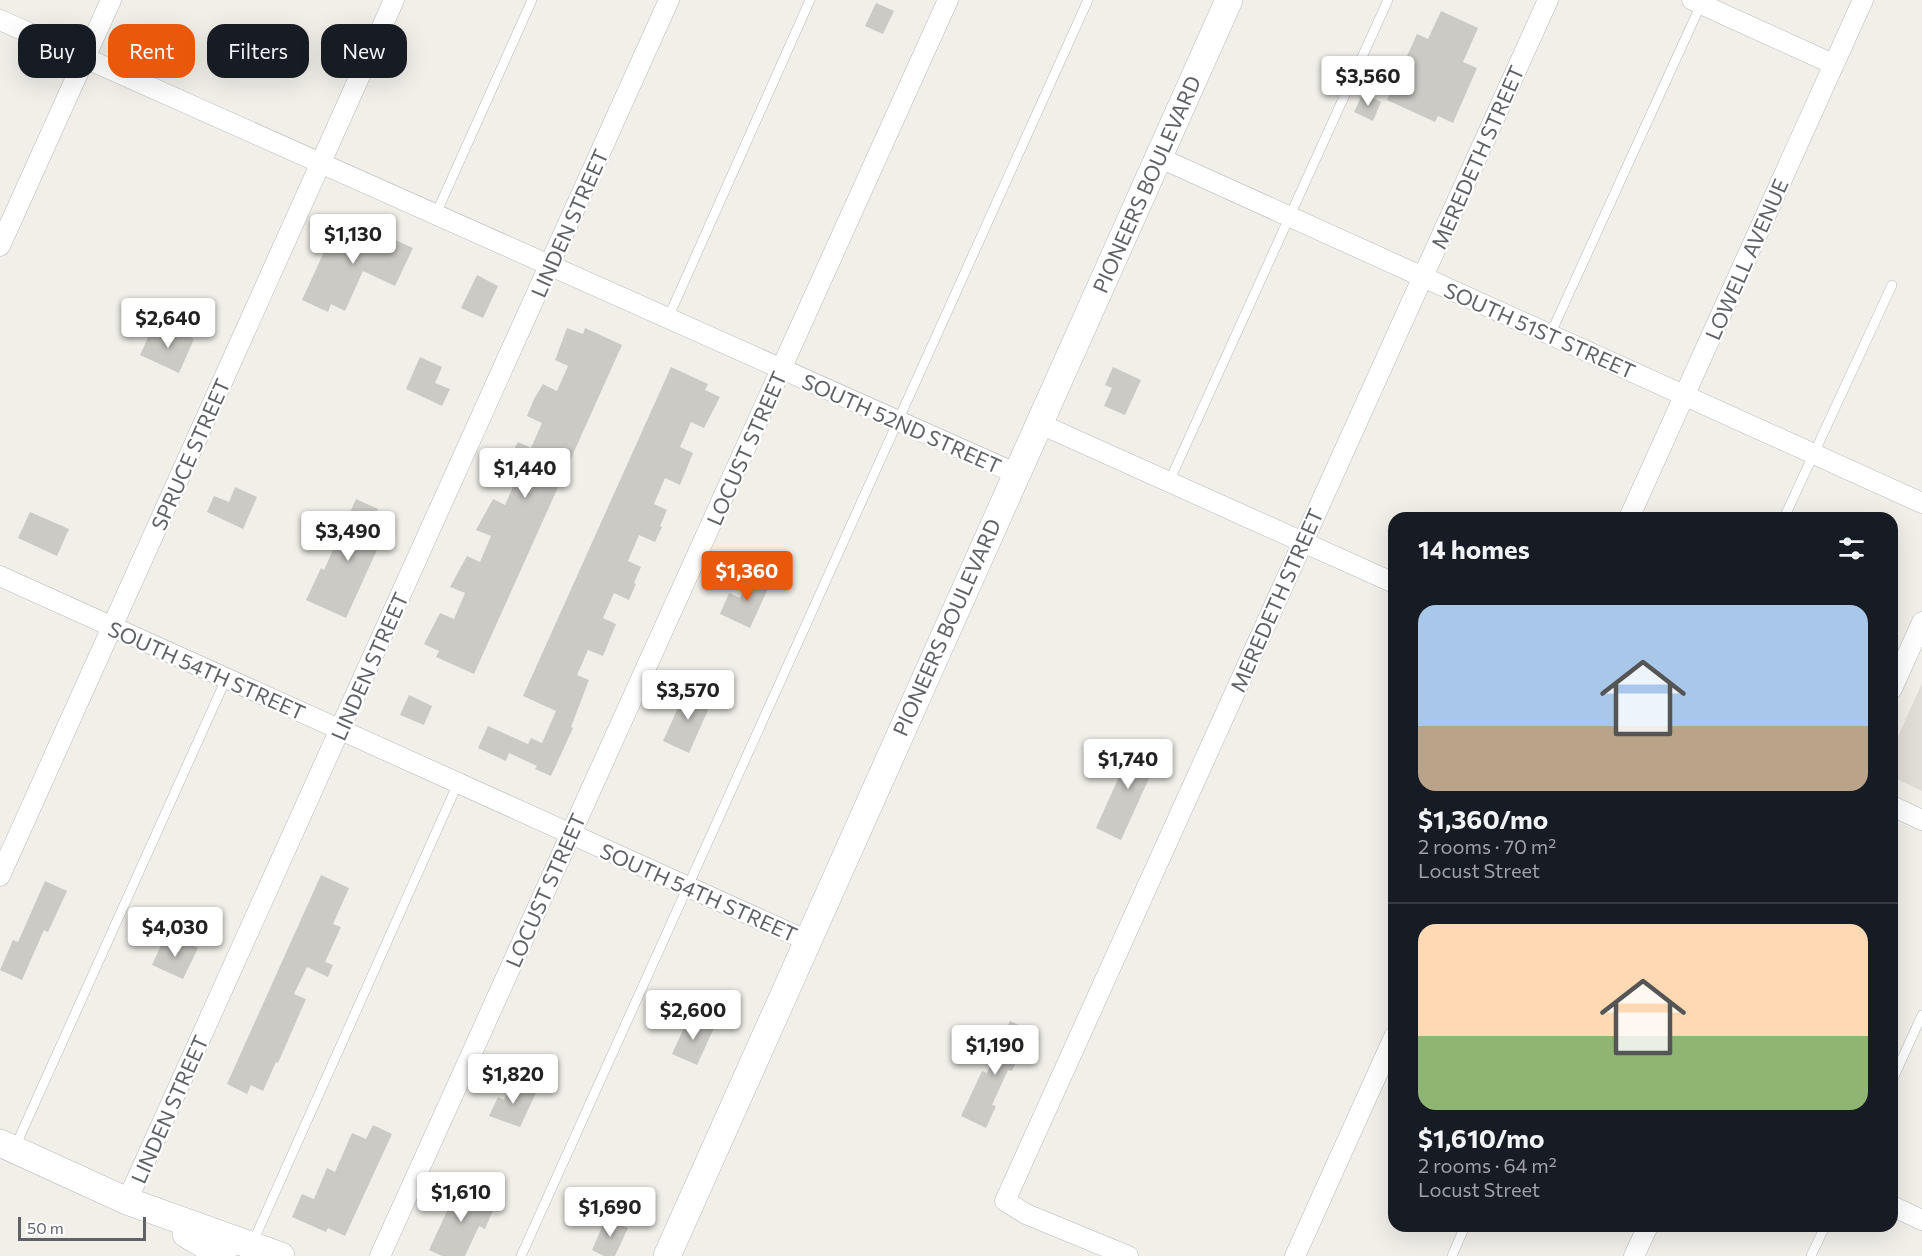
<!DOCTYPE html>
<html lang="en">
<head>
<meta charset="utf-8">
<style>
	:root { --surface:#171b24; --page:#20242c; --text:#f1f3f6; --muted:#9ea1a6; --line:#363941; --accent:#ea580c }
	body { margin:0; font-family:Commissioner,sans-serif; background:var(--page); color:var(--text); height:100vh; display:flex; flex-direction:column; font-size:22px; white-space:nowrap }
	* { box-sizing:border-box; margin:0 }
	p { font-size:20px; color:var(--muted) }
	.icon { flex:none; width:33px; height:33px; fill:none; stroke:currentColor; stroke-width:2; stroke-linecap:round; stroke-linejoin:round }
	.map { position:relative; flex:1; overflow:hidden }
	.sheet { position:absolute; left:1388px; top:512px; width:510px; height:720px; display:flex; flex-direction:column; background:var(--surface); border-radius:18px; box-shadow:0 6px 24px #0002 }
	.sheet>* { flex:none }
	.hud { position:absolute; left:18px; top:24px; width:570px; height:54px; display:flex; gap:12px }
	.scale { position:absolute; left:18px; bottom:15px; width:128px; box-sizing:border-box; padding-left:6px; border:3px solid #5f6368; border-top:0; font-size:16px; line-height:21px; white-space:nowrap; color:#5f6368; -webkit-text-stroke:4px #fff; paint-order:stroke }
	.price { position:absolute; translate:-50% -51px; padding:0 14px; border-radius:6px; background:#fff; color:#222; font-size:20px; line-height:39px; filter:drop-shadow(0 2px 3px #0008) }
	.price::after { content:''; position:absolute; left:50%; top:36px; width:18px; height:14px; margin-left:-9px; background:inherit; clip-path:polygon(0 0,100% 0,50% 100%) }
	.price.active { background:var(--accent); color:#fff }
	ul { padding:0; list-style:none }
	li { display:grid; align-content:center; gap:12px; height:318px; padding:0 30px }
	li+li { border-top:2px solid var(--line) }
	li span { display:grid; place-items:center; height:186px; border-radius:18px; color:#555 }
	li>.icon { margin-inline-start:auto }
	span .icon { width:108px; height:108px; fill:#fffc; stroke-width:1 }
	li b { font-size:26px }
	h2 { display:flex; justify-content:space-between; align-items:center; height:72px; padding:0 30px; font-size:26px }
	.pill { padding:0 21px; border-radius:18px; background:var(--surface); box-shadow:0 6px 24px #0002; font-size:21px; line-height:54px }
	.pill.active { background:var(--accent); color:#fff }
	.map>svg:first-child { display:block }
</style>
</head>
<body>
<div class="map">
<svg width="1922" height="1256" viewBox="0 0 1922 1256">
	<rect width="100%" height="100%" fill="#f1efe8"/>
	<polygon fill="#e1ded6" points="1922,683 1922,791 1892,777 1892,750"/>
	<g fill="#cccac5">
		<polygon points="876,3 894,11 883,34 865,26"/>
		<polygon points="1441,11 1478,28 1463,62 1477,68 1453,123 1438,116 1435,122 1387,100 1417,34 1428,39"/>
		<polygon points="1363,93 1381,102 1373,121 1354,112"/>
		<polygon points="341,215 362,224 359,231 392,246 395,240 413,248 395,286 363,271 345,311 331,304 328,312 302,300"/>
		<polygon points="477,275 498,286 483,318 461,308"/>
		<polygon points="567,328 583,334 585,328 622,345 474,674 436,657 439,651 424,644 440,613 454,619 465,593 450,587 467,556 480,562 491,536 476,530 493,499 505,505 516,480 501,473 518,442 531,448 542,423 527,416 534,399 543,384 557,391 568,366 555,360"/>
		<polygon points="171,329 194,339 179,373 140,355 151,331 167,338"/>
		<polygon points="420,357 442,367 435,383 450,389 442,406 406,389"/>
		<polygon points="671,367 708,384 705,390 720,397 704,428 691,422 680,447 693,453 680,485 665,478 654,504 667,510 660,526 662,527 655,542 639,535 628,561 641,567 634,583 636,584 629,600 614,593 603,618 616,624 603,656 588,650 577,675 589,680 571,727 573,728 551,776 535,769 537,766 509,753 506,761 478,748 488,726 528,744 531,738 542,743 556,711 523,696"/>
		<polygon points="1113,367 1141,380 1125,415 1104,406 1112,388 1105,385"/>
		<polygon points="235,487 257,497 243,529 207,512 214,496 229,502"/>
		<polygon points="356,499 378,509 371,523 386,530 346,618 306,600 321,568 324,570"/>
		<polygon points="30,512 69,529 57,556 18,538"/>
		<polygon points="752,574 771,582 750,628 720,614 729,593 740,598"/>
		<polygon points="686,690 712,701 689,753 663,741"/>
		<polygon points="409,695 432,706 424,725 400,715"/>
		<polygon points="1135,741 1161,752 1121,840 1096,828"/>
		<polygon points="321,875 349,888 333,924 341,927 325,962 333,965 328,977 307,967 294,994 306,999 278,1063 276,1062 263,1091 251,1085 247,1094 227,1084"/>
		<polygon points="45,881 67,891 48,932 44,930 22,980 0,970 13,940 18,942"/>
		<polygon points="179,939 198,948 183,979 152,965 162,943 175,949"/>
		<polygon points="689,1017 714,1028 697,1065 672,1054"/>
		<polygon points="1010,1021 1030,1030 1012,1071 1008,1070 992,1105 996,1106 986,1128 961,1116 982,1071 987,1073"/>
		<polygon points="512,1082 536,1093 520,1127 489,1116 498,1097 504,1100"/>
		<polygon points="373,1125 392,1134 345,1236 328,1228 326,1232 292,1217 302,1194 314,1199 327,1168 335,1172 352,1133 366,1139"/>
		<polygon points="460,1183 478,1190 474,1200 494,1208 485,1229 479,1226 465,1256 442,1256 429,1250"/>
		<polygon points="606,1218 628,1228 615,1256 604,1256 592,1250"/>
	</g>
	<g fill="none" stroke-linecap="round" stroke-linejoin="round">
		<defs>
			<g id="service">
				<polyline points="435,216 532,0"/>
				<polyline points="668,318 810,0"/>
				<polyline points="1550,335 1702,2"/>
				<polyline points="1169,482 1388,0"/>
				<polyline points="1784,518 1892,285"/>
				<polyline points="1892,1081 1922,1015"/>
				<polyline points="15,1147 226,679"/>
				<polyline points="252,1244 458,783"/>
				<polyline points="521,1256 1088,0"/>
				<polyline points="1452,1256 1465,1226"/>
				<polyline points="1811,1256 1825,1226"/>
			</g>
			<g id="minor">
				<polyline points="1692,0 1833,64"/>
				<polyline points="0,20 1015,473"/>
				<polyline points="1158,157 1922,503"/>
				<polyline points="0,246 111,0"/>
				<polyline points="1038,423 1394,583"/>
				<polyline points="1629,518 1863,0"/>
				<polyline points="0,576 808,941"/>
				<polyline points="1892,689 1922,622"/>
				<polyline points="1892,806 1922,820"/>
				<polyline points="0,876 394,0"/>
				<polyline points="127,1201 669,0"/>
				<polyline points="1892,1206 1922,1220"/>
				<polyline points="380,1256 948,0"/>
				<polyline points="1128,1256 1026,1214 1005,1201 1548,0"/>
				<polyline points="1295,1256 1394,1037"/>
				<polyline points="1634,1256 1648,1226"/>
			</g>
			<g id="secondary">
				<polyline points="0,1143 127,1201 281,1256"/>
				<polyline points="186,1234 223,1256"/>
				<polyline points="667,1256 1229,0"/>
			</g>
		</defs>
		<use href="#service" stroke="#b5b8bc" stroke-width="10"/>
		<use href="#minor" stroke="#b5b8bc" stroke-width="21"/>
		<use href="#secondary" stroke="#b6babf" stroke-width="28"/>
		<use href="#service" stroke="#fff" stroke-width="9"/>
		<use href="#minor" stroke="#fff" stroke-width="20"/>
		<use href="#secondary" stroke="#fff" stroke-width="27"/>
	</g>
	<g text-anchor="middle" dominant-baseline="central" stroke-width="4.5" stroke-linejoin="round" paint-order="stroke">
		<g font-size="21" fill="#5f6368" stroke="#fff">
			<text transform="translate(1477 157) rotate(-66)">MEREDETH STREET</text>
			<text transform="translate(1146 184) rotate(-66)">PIONEERS BOULEVARD</text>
			<text transform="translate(569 223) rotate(-66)">LINDEN STREET</text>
			<text transform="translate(1746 259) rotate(-66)">LOWELL AVENUE</text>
			<text transform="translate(1540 330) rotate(24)">SOUTH 51ST STREET</text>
			<text transform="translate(902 423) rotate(24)">SOUTH 52ND STREET</text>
			<text transform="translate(746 448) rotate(-66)">LOCUST STREET</text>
			<text transform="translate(190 454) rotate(-66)">SPRUCE STREET</text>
			<text transform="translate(1276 600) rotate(-66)">MEREDETH STREET</text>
			<text transform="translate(946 627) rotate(-66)">PIONEERS BOULEVARD</text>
			<text transform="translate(369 666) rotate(-66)">LINDEN STREET</text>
			<text transform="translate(207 670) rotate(24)">SOUTH 54TH STREET</text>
			<text transform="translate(545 890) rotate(-66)">LOCUST STREET</text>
			<text transform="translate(699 892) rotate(24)">SOUTH 54TH STREET</text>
			<text transform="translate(169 1109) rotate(-66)">LINDEN STREET</text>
		</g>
	</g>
</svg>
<div class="scale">50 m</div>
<b class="price" style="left:1368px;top:107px">$3,560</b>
<b class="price" style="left:353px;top:265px">$1,130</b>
<b class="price" style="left:168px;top:349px">$2,640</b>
<b class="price" style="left:525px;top:499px">$1,440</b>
<b class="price" style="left:348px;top:562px">$3,490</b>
<b class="price active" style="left:747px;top:602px">$1,360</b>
<b class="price" style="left:688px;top:721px">$3,570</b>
<b class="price" style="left:1128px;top:790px">$1,740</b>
<b class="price" style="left:175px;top:958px">$4,030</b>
<b class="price" style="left:693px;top:1041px">$2,600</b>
<b class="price" style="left:995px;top:1076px">$1,190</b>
<b class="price" style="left:513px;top:1105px">$1,820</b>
<b class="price" style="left:461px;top:1223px">$1,610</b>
<b class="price" style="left:610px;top:1238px">$1,690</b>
<div class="hud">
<a class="pill">Buy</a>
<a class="pill active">Rent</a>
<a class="pill">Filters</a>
<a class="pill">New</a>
</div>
<section class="sheet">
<h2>14 homes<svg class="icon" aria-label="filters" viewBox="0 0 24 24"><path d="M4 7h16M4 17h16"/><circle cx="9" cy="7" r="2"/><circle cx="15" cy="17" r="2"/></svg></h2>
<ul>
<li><span style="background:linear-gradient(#a9c7e8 65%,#b9a48a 0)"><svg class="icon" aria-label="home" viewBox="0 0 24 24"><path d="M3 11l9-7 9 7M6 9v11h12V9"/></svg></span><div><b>$1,360/mo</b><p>2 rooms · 70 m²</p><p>Locust Street</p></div></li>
<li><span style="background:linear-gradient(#ffd9b3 60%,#8fb573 0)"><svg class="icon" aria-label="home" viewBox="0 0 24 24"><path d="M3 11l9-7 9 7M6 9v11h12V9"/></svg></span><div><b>$1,610/mo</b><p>2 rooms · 64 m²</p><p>Locust Street</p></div></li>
</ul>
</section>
</div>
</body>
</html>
